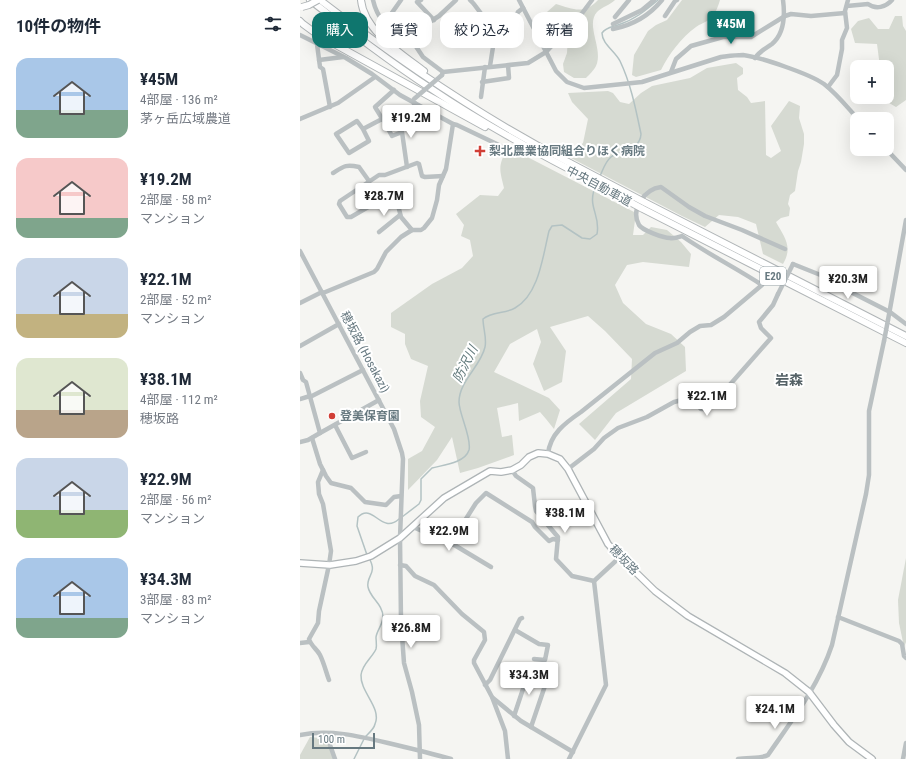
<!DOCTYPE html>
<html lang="ja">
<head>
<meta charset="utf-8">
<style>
	:root { --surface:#fff; --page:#f6f6f7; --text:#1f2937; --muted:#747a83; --accent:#0f766e }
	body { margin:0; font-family:"Roboto Condensed","Noto Sans JP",sans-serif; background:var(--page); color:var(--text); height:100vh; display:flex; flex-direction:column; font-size:15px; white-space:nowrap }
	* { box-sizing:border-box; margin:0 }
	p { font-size:13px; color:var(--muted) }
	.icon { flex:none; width:22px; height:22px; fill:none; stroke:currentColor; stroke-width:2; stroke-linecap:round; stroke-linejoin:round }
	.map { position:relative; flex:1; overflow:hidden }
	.drawer { display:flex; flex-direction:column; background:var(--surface); width:300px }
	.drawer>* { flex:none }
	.top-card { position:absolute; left:12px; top:12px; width:380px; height:36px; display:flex; gap:8px }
	.tools { position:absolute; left:550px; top:60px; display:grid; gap:8px }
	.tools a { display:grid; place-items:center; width:44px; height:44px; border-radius:8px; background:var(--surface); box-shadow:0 4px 16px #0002; font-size:20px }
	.scale { position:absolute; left:12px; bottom:10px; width:63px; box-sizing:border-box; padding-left:4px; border:2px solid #677980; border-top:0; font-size:11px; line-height:14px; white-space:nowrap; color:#677980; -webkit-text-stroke:3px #fff; paint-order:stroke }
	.price { position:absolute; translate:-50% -34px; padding:0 9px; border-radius:4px; background:#fff; color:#222; font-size:13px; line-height:26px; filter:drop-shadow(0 1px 2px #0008) }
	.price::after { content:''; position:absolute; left:50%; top:24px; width:12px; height:9px; margin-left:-6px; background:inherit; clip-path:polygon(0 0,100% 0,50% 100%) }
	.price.current { background:var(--accent); color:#fff }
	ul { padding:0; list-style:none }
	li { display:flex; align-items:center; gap:12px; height:100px; padding:0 16px }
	li span { display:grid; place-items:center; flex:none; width:112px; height:80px; border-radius:12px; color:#555 }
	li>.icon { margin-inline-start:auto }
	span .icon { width:48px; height:48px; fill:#fffc; stroke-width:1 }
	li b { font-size:17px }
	h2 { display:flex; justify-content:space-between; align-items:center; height:48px; padding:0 16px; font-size:17px }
	.tag { padding:0 14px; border-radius:12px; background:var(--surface); box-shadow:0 4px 16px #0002; font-size:14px; line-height:36px }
	.tag.current { background:var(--accent); color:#fff }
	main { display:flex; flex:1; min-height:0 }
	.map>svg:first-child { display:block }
</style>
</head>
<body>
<main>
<section class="drawer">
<h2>10件の物件<svg class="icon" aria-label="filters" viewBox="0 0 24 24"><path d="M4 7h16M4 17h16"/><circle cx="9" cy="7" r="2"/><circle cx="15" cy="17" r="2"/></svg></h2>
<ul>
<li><span style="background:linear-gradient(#a9c7e8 65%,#7fa58c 0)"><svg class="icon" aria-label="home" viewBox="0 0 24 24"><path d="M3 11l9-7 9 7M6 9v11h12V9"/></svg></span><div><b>¥45M</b><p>4部屋 · 136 m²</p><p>茅ヶ岳広域農道</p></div></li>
<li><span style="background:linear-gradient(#f6c9c9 75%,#7fa58c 0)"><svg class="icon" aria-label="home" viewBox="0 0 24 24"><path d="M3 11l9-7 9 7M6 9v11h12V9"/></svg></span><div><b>¥19.2M</b><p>2部屋 · 58 m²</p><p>マンション</p></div></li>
<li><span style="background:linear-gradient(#c9d6e8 70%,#c2b280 0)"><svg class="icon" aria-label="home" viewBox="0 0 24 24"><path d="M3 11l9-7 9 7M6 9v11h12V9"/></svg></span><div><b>¥22.1M</b><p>2部屋 · 52 m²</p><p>マンション</p></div></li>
<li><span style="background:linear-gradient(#dfe7d0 65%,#b9a48a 0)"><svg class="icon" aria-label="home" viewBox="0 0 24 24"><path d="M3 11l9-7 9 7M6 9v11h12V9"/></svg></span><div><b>¥38.1M</b><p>4部屋 · 112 m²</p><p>穂坂路</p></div></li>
<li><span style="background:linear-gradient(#c9d6e8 65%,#8fb573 0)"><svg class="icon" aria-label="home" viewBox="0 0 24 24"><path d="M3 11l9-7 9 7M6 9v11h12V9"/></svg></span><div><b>¥22.9M</b><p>2部屋 · 56 m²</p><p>マンション</p></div></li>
<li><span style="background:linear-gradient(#a9c7e8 75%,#7fa58c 0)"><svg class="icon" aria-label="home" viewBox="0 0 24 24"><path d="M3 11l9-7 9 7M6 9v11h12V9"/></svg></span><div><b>¥34.3M</b><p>3部屋 · 83 m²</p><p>マンション</p></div></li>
</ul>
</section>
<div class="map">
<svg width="606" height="759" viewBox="0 0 606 759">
	<rect width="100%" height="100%" fill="#f5f5f2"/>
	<g fill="#d6dad2">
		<path d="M298,0H315C310,5 302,7 297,12C285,25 304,50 296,66C294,70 289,75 286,78H274L264,72L263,64L267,53L268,35L260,25L250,18L247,12L256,4C273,9 284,15 298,0Z"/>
		<path d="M382,0H420C418,7 414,18 407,21C404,23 400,24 396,27C381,38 369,54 361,70L336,77L332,75L334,55L348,31L356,25L367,20Z"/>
		<polygon points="595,16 602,16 603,26 606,31 606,100 596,107 584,100 584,97 587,97 587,67 580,67 577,44 555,43 551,29 558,21 569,18 578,29 589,29"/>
		<path d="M436,63L443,68V74L437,78L438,90L447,97L451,103L465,101L466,155L471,158L481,151L471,126L489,101L500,106L499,118L504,134V144L501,162L498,171L495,191L490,195L488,204L490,208L489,216L481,218L476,222C485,238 493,247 483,264L463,254L456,224L438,217L419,215L405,227L382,216L271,158L272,152L283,143L288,119L272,102L268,93L308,91L313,93L320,102L329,104L341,93L352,86L390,78L407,68Z"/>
		<path d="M208,147L336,213L333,235H343L351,227L367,230L381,242L391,254L389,267L343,262L327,265L315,285L323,303L346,324L371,334L385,347L386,371L316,413L295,440L279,424L331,379L332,359L305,331L288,316L250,327L266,351L262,382L244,391L233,364L241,342L237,329L210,344L194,372L249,398L260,410L254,429L246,419L240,412L219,421L218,403L197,408L202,437L212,435L214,455L178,468L160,473L152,437L137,460L108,490V459L122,451L135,427L121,417L120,401L128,366L111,359L105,344V334L91,327V313L132,284L162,268L173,256L170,240L161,236L164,225L156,214L180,195L198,196L204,188C199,168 198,166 208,147Z"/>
		<polygon points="606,558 606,642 604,647 599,623 598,600"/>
		<polygon points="10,737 29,739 35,759 0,759 0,755"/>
	</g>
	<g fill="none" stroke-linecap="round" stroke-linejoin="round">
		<g stroke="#b3c2c3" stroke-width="1.5">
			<path d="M300,176C303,170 305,162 311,157C321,149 340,151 341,134C336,110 331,84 320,61C315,51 302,44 302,33C306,27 312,27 318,25C334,20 345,11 358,0"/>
			<path d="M102,517L119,504L121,500V479L132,468C143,465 165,463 169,450C172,438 159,414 159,402C159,381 181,366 185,347C187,338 183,328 183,319C192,311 205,314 215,308C239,295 243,255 249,231L252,226L262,225L282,238L290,239L297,234C301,214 286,207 296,185"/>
			<path d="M67,555L57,526L58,517C73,502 81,535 99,519"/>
			<path d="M66,736C69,733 74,729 75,724C82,708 60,692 61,675C62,664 72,658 76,649C77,645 76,641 76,637C77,630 83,624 83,617C83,604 70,598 68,587C66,575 78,574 69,558"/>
			<polyline points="54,759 64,739"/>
		</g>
		<defs>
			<polyline id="major" points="0,563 30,565 56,561 71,556 100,538 144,498 190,471 201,472 212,470 221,465 229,457 238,453 248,454 260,459 268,469 308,544 318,555 355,591 388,616 485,673 509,692 534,725 549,742 572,759"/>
			<g id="highway">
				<path d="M10,0C50,31 90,62 133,90C176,119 221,144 267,168"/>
				<path d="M20,0C99,61 181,117 270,163"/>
				<path d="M61,0C64,31 102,54 124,71"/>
				<polyline points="0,21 3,24 18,35 185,127"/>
				<polyline points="344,202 606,336"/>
				<polyline points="341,208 606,343"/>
			</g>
		</defs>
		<use href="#major" stroke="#aeb4b6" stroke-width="8"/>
		<use href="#highway" stroke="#b0b5b7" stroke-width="8"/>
		<g stroke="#bac0c2" stroke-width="4.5">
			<path d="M73,0C77,18 88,29 101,41L107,38L113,42L123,57L143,72"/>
			<polyline points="121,0 117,2 134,20"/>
			<path d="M170,0C176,5 178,11 184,17L173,26"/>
			<path d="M219,0L256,71L267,82L284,88L342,82L421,57C429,56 435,55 443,55C460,57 510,74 524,84C537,94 547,107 558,119"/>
			<path d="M547,6L568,4C576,10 586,7 592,0"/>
			<polyline points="365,16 375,1 377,0"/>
			<polyline points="315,17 329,0"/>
			<polyline points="84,24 101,0"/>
			<polyline points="313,24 342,10 354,0"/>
			<path d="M313,29C333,25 349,16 362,0"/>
			<polyline points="0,35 46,58 72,74 100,95 153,124 157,125 201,146"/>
			<polyline points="110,40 111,34 139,16 156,0"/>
			<polyline points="17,44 20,67 23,69 30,107"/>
			<path d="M455,58C460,51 466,48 472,44C485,33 485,15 483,0"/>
			<polyline points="19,60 43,57"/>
			<polyline points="190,66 193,47 216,16 218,12 223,8"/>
			<polyline points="371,72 376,59 391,46 423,37 451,37 485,16 491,14 511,16 545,13"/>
			<polyline points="142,75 143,72 228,63 246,52 280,16 292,0"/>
			<polyline points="182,82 209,78 208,65"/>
			<polyline points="528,87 537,75 542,49 542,40 547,28 545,11 548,0"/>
			<polyline points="181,97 185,67"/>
			<polyline points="0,119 38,103 75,77"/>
			<polyline points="83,120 75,107 94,90"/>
			<polyline points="63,129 57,121 36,134 49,153 69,141 63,129 82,119"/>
			<polyline points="586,149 606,170"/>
			<polyline points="107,167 102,132 92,136 85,123 111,112 115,103"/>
			<path d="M33,173C44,166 46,164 59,167L69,181"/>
			<polyline points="112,230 101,217 95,193 87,196 51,217 47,217 39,204 40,201 79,175 85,175 117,163 119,164 122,176 125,177 143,176"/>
			<polyline points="79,232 100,215"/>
			<polyline points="0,251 85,412 94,429 102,453 103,459 100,538 101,622 104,663 112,692 119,725 120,759"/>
			<polyline points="493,264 523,276 533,283 590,312 606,324"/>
			<polyline points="23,293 74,272 77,269 86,252 101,237 112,230 121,230 124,228 132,218 137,200 139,185 146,169 153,124"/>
			<polyline points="0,303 22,292"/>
			<polyline points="588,320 606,220"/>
			<polyline points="0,346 39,324"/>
			<polyline points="0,373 3,380 6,382 20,433"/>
			<polyline points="10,397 63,370"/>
			<polyline points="0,399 10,396"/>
			<polyline points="35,425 52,458 66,452"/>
			<polyline points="12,438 20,464 26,476 31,483 51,488 65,502 86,505 94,497 101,496"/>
			<polyline points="0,442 8,440 20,433 79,400"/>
			<path d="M248,454C250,434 265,423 281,412L355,353L377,343L390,332L400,326L411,325L424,317L462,285C436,268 408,254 382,236C379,237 374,239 370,238C363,238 342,230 339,225C330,209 345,189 361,187L389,207L405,216L442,230L485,249"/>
			<polyline points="268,469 294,449 304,438 318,428 347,417 374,402 386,399 394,401 401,409 406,409 412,405 471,338 461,328 459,322 473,305 478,294"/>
			<path d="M23,470L18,482L19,494L23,504L31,551L29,565L19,611L18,623L9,639C11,646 17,649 20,655C24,663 26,672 29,680"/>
			<polyline points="212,470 216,476 233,488 235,506 236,511 258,537 256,559 272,576 294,581 320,557"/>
			<polyline points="113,527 156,546 191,567"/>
			<polyline points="150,544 176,503 186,493 232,522 235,527 249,541 253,539 258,540"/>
			<polyline points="100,565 106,566 115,576 134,585 162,614 184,632 185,640 174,660 174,663 192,697 205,731 208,759"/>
			<polyline points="538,617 599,641 602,644 604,656 606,658"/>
			<polyline points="215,630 239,644 248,645 245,660 234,659"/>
			<polyline points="0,643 9,642"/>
			<polyline points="185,685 190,680 220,619 222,618"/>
			<polyline points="193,698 221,721 273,752"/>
			<polyline points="214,716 229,671"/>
			<polyline points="231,727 249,674"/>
			<path d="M0,735C29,729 59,736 88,743C109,748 130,753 151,759"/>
			<polyline points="30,745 35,759"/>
			<polyline points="269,759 306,685 294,581"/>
			<path d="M438,759C448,757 461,759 468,755C492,720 518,687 532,645L566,494L569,475V411L584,341"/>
			<polyline points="603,759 606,743"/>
		</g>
		<use href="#major" stroke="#fff" stroke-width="5.5"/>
		<use href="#highway" stroke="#fff" stroke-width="6"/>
		<defs>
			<g id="highway-bridge">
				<polyline points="2,7 9,5 18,0"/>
				<polyline points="270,163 344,202"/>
				<polyline points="267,168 341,208"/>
			</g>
		</defs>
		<use href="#highway-bridge" stroke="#b0b5b7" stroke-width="8" stroke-linecap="butt"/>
		<g stroke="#bac0c2" stroke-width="4.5">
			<polyline points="114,99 142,75"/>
			<polyline points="478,294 493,264"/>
			<polyline points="584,341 588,320"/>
		</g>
		<use href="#highway-bridge" stroke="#fff" stroke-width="6"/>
	</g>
	<g fill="#d13f37" stroke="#fff" stroke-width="1.5">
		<path d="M178 145h4v4h4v4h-4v4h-4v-4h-4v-4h4z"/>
		<circle cx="32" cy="416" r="4"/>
	</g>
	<g text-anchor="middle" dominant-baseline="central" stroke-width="4" stroke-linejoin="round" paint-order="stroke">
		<rect fill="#fff" stroke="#95a1a6" stroke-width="1" x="460" y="267" width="26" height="18" rx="3"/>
		<g font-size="11" font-weight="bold" fill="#677980">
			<text x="473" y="276">E20</text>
		</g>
		<g font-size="12" font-weight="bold" fill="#677980" stroke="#fff" text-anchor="start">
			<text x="189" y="151">梨北農業協同組合りほく病院</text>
			<text x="40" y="416">登美保育園</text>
		</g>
		<g font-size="12" fill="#677980" stroke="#fff">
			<text transform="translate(299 186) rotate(28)">中央自動車道</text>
			<text transform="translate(65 352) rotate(62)">穂坂路 (Hosakazi)</text>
			<text transform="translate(324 560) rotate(46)">穂坂路</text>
		</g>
		<g font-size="13" font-style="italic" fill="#637b7d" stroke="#fff">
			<text transform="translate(165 364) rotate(-63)">防沢川</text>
		</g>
		<g font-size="14" font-weight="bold" fill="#546166" stroke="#fff">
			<text x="489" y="380">岩森</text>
		</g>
	</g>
</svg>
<div class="tools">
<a>+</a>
<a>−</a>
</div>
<div class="scale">100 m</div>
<b class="price current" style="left:431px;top:45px">¥45M</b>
<b class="price" style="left:111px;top:139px">¥19.2M</b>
<b class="price" style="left:84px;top:217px">¥28.7M</b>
<b class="price" style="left:548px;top:300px">¥20.3M</b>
<b class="price" style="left:407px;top:417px">¥22.1M</b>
<b class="price" style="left:265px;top:534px">¥38.1M</b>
<b class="price" style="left:149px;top:552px">¥22.9M</b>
<b class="price" style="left:111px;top:649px">¥26.8M</b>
<b class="price" style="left:229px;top:696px">¥34.3M</b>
<b class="price" style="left:475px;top:730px">¥24.1M</b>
<div class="top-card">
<a class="tag current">購入</a>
<a class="tag">賃貸</a>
<a class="tag">絞り込み</a>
<a class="tag">新着</a>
</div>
</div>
</main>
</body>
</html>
